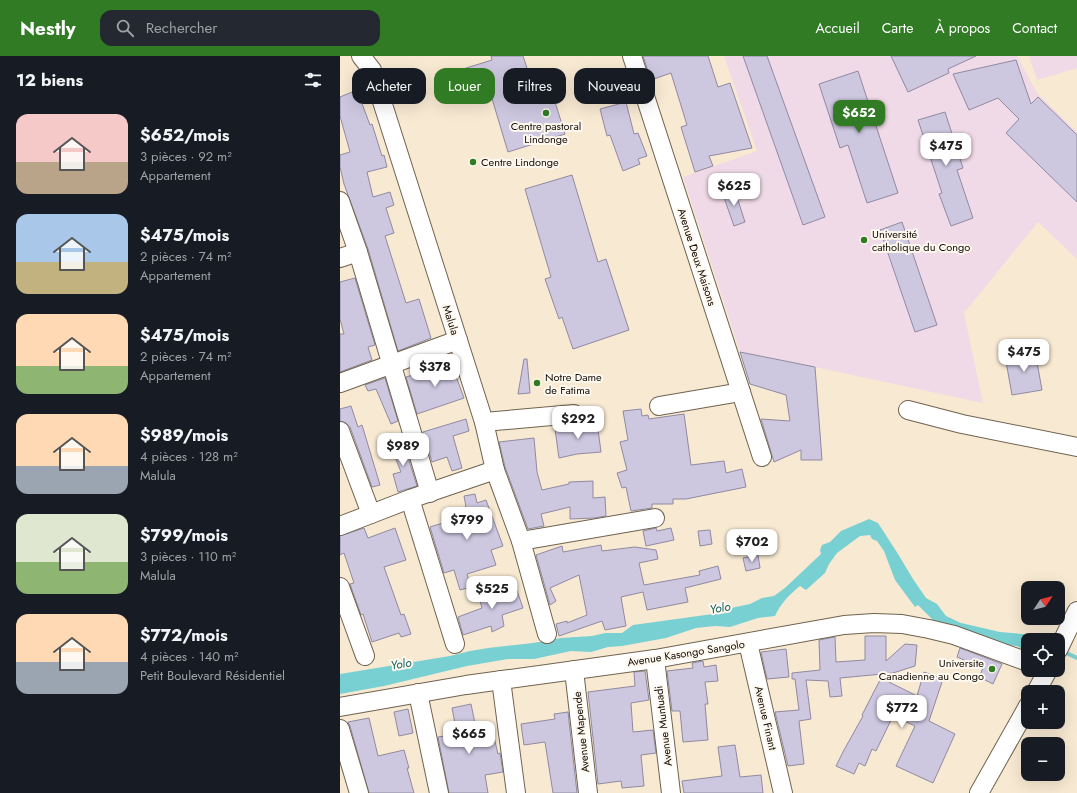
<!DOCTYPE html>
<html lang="fr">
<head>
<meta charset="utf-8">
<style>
	:root { --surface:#171b24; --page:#242831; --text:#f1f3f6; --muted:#9ea1a6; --accent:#307b23 }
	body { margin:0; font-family:Jost,sans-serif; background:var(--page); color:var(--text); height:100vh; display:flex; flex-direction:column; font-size:15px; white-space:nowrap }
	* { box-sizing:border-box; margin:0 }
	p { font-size:13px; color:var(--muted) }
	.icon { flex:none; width:22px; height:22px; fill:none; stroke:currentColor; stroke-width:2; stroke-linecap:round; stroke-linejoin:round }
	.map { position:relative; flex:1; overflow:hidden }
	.sheet { display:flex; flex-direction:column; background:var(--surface); width:340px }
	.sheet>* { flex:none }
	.banner { position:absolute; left:12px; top:12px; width:380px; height:36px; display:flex; gap:8px }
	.needle { width:26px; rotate:54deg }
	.controls { position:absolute; left:681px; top:525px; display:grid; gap:8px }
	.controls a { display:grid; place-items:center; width:44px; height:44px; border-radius:8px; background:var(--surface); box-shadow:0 4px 16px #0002; font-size:20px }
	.price { position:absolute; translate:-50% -34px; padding:0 9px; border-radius:8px; background:#fff; color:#222; font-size:13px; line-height:26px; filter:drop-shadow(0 1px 2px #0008) }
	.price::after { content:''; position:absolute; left:50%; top:24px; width:12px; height:9px; margin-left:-6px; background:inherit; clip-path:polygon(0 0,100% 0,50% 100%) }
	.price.current { background:var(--accent); color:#fff }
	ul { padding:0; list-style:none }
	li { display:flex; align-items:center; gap:12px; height:100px; padding:0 16px }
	li span { display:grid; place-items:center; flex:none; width:112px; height:80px; border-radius:12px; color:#555 }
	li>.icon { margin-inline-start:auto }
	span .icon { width:48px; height:48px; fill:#fffc; stroke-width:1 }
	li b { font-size:17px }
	h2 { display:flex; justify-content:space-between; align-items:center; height:48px; padding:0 16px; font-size:17px }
	.pill { padding:0 14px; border-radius:12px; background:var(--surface); box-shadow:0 4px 16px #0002; font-size:14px; line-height:36px }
	.pill.current { background:var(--accent); color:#fff }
	header { display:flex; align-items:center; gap:24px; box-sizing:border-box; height:56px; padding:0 20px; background:var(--accent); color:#fff }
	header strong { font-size:19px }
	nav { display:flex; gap:22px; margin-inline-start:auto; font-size:14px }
	.search { width:280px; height:36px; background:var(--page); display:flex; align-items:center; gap:10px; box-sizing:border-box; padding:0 14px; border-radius:12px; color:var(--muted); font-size:15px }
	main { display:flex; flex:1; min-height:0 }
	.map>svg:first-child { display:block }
</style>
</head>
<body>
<header>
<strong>Nestly</strong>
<div class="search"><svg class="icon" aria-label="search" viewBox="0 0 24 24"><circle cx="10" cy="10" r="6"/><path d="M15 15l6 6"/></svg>Rechercher</div>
<nav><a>Accueil</a><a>Carte</a><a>À propos</a><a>Contact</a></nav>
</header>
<main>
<section class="sheet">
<h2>12 biens<svg class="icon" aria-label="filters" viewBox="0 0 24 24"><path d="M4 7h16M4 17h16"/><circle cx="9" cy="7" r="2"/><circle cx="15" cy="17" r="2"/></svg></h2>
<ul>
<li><span style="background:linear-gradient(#f6c9c9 60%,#b9a48a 0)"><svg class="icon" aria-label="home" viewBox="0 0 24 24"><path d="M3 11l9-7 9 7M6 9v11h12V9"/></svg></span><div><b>$652/mois</b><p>3 pièces · 92 m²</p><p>Appartement</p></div></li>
<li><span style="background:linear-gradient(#a9c7e8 60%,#c2b280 0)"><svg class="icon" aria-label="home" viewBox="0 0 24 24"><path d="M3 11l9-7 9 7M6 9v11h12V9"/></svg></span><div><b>$475/mois</b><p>2 pièces · 74 m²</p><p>Appartement</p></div></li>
<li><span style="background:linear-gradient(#ffd9b3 65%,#8fb573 0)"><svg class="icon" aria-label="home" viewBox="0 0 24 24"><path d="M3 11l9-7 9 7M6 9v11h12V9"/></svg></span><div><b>$475/mois</b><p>2 pièces · 74 m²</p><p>Appartement</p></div></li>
<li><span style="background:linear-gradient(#ffd9b3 65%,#9aa5b1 0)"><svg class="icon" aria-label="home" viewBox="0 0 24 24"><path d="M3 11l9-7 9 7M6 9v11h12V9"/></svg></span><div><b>$989/mois</b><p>4 pièces · 128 m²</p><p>Malula</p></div></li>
<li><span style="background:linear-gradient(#dfe7d0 60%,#8fb573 0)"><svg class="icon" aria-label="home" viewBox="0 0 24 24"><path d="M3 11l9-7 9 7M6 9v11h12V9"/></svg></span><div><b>$799/mois</b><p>3 pièces · 110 m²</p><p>Malula</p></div></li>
<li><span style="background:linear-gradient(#ffd9b3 60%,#9aa5b1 0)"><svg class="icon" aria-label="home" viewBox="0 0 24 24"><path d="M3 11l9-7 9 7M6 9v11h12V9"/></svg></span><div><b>$772/mois</b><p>4 pièces · 140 m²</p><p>Petit Boulevard Résidentiel</p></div></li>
</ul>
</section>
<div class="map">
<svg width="737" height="737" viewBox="0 0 737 737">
	<rect width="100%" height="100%" fill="#f8e9d2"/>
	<g fill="#f0dae7">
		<polygon points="384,0 677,0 697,37 737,76 737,203 698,166 624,257 643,347 475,311 400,296 343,121 417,95"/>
		<polygon points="689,0 737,0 737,12 697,24"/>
	</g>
	<path fill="#78d0d2" d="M529,463L538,467L558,498L573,523L586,542L597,548L606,560L621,567L660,576L683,578L699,584H688V596L677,590L666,589L598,569L578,549L575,551L555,524L544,495L537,485L532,483L530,479L520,480L497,497L489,508L485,517L466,534L460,530C449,539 441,547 435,560L418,562L390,571L375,570L356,572L326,582L282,590L268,591L251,596L231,595L194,603H168L127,610L44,630L0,638V618L110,600L130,595L148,592L193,587L221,582L252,580L265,577H282L293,569L380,557L391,552L410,548L422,542L434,540L446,531L481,498L480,494L482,489L490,486L501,475Z"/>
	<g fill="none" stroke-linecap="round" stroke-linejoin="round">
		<polyline stroke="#78d0d2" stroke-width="4" points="722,595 737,602"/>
	</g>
	<g fill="#cdc7e0" stroke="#908aa1">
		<polygon points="151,0 183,0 189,18 205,14 225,78 168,96 150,36 132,41 123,13 152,4"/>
		<polygon points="303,0 368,0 378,31 390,27 412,92 369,100 373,110 355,116 341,71 347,69 331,17 311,24"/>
		<polygon points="403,0 427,0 485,161 463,169"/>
		<polygon points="551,0 636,0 608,13 609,17 568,36"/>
		<polygon points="676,4 691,48 698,41 737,79 737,146 666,77 679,63 658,42 629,54 613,18"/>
		<polygon points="518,15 558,137 527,147 508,89 500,92 479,28"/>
		<polygon points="17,34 30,69 32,68 42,100 44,99 47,111 27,116 33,141 50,136 54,149 46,152 54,177 45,180 66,247 79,243 91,282 58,295 28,193 4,128 0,111 0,99 10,96 0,60 0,41"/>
		<polygon points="286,46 294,78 298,77 307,100 298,103 300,108 283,115 270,79 267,80 260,53"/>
		<polygon points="605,56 623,112 617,114 633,162 611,170 599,138 602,137 578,64"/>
		<polygon points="232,119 258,206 266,203 289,274 233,293 222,261 219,263 205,223 211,221 185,133"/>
		<polygon points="394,132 405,166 394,170 382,136"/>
		<polygon points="562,166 597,269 575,276 540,174"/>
		<polygon points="15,222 35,289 28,291 32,304 0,316 0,278 4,278 0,263 0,226"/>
		<polygon points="695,295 702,334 672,339 665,300"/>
		<polygon points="400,296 475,311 482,404 461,404 461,394 434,406 421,363 450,365 446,339 410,328"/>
		<polygon points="184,303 187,303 190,337 178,338"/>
		<polygon points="110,304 124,342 77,358 66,321 101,311 100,307"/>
		<polygon points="45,322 58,365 51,368 36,333 28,335 25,329"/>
		<polygon points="11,350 18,371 22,369 40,429 32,431 10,371 6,367 0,365 0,353"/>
		<polygon points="301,353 302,360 308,359 309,363 344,358 351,409 384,405 386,417 402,413 406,431 346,443 333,443 333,448 312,448 312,452 291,455 286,431 282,432 277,417 287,414 280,386 288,384 283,355"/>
		<polygon points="126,363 129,375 113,380 122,412 112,415 107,401 92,406 83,376"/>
		<polygon points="257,366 261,396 237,398 219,402 215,373 236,370 236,368"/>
		<polygon points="62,382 77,430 58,436 53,418 61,416 49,386"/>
		<polygon points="194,382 197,416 202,434 229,428 229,426 253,425 253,442 265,441 266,460 254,462 230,463 230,451 201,458 204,470 188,473 165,411 159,386"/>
		<polygon points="135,438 137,447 146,444 163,490 151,494 156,509 127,518 131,531 120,534 114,514 104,517 90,471 116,463 114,456 126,451 124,440"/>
		<polygon points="24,472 28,482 55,472 66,504 44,511 61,559 64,558 71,578 61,581 59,577 32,586 23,558 21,559 10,528 14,527 4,497 0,499 0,480"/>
		<polygon points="316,472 317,475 331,472 334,484 306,490 303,475"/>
		<polygon points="370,474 372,488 360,490 358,475"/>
		<polygon points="261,489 262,495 295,491 316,494 318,503 299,507 304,529 360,519 359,515 378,510 381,523 345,532 348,546 307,554 303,536 281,541 286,570 265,574 262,565 219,580 216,568 227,565 227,567 247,559 239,519 210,532 216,545 210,549 196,499 222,490 223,496"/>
		<polygon points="418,499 420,512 406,515 403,502"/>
		<polygon points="172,526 174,529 175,529 183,552 162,559 164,570 152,576 151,570 123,579 118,561 142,552 139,541 162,533 160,530"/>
		<polygon points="525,580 546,580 546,605 565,588 577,589 575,610 553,617 500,622 502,640 490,641 488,625 466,624 471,663 459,665 464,708 448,710 435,656 459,654 455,623 452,623 452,617 480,614 479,584 495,581 496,606 525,604"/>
		<polygon points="620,592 662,608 653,628 639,621 643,612 617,601"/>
		<polygon points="446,593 449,621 427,623 421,596"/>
		<polygon points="363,605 364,611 376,609 378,625 365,626 368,648 365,648 368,684 343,686 340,655 332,655 327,615 353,612 352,607"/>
		<polygon points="305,615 309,644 291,647 293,676 313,674 316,697 301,699 304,730 282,732 281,725 258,728 248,636 295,630 294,616"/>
		<polygon points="584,616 603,623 589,665 615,678 593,727 556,710 575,670 553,660 536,695 532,693 525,710 519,707 514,718 496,710 504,694 523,660 522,659 541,622 577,640"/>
		<polygon points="131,648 137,677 152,673 158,698 160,697 163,716 145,719 148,737 109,737 98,681 117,678 112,652"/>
		<polygon points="68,653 73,677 59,680 54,656"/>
		<polygon points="228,656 237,737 213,737 205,686 184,689 181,668 215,663 214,658"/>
		<polygon points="29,662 38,700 64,694 69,712 67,712 74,737 29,737 10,670 8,666"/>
		<polygon points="395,689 400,721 421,719 423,737 344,737 342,725 382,720 378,691"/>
	</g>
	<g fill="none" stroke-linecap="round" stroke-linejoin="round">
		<defs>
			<g id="minor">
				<polyline points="21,0 32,14 144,366 155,414 181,485 207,578"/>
				<polyline points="292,0 422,401"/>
				<polyline points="0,145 18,196 90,437"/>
				<polyline points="0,202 18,196"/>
				<polyline points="0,327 118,284"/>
				<polyline points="319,350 401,336"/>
				<polyline points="568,354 622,368 737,391"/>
				<polyline points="144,366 234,358"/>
				<polyline points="0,375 31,458"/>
				<polyline points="70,443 115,588"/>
				<polyline points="0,470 70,443 155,414"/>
				<polyline points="181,485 315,462"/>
				<polyline points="0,531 25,600"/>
				<polyline points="408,587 443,737"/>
				<polyline points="718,594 737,555"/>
				<polyline points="315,603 331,737"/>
				<polyline points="234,614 248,737"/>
				<polyline points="161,624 176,737"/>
				<polyline points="696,636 708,614"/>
				<polyline points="78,637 99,737"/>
				<polyline points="0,651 126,629 315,603 504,569 534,567 562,568 589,573 614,579 688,606"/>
				<polyline points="0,673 19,737"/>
				<polyline points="639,737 688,650"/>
			</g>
		</defs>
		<use href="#minor" stroke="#70634f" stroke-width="20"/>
		<use href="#minor" stroke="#fff" stroke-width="18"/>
	</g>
	<g fill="#307b23" stroke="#fef8ef" stroke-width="1.5">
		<circle cx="206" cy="57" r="4"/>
		<circle cx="133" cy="106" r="4"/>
		<circle cx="524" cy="184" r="4"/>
		<circle cx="197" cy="327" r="4"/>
		<circle cx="652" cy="613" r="4"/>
	</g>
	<g text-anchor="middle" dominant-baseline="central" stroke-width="4" stroke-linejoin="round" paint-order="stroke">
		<g font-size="11" fill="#100b05" stroke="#fef8ef" text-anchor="start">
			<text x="206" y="70" text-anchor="middle">Centre pastoral<tspan x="206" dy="13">Lindonge</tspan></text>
			<text x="141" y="106">Centre Lindonge</text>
			<text x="532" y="178">Université<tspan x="532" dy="13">catholique du Congo</tspan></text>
			<text x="205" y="321">Notre Dame<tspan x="205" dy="13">de Fatima</tspan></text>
			<text x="644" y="607" text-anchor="end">Universite<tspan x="644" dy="13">Canadienne au Congo</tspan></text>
		</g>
		<g font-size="11" fill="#100b05" stroke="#fef8ef">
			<text transform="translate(357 201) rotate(72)">Avenue Deux Maisons</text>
			<text transform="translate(111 264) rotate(72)">Malula</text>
			<text transform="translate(346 597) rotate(-9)">Avenue Kasongo Sangolo</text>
			<text transform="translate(426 662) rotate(77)">Avenue Finant</text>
			<text transform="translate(323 670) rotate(-97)">Avenue Muntuadi</text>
			<text transform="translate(241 676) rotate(-96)">Avenue Mapende</text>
		</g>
		<g font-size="12" font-style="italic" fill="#115d5f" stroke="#fef8ef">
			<text transform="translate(380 552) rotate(-10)">Yolo</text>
			<text transform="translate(61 608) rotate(-10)">Yolo</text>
		</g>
	</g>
</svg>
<div class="controls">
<a><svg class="needle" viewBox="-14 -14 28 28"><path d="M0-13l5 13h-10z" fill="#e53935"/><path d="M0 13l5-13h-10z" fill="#9ea1a6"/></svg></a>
<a><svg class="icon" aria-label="locate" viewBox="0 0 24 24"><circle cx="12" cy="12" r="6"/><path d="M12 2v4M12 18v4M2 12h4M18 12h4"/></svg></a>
<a>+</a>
<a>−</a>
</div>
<b class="price current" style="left:519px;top:78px">$652</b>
<b class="price" style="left:606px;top:111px">$475</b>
<b class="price" style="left:394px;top:151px">$625</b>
<b class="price" style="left:684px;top:317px">$475</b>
<b class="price" style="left:95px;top:332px">$378</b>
<b class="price" style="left:238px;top:384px">$292</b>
<b class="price" style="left:63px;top:411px">$989</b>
<b class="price" style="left:127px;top:485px">$799</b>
<b class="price" style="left:412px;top:507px">$702</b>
<b class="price" style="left:152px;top:554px">$525</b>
<b class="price" style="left:562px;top:673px">$772</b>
<b class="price" style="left:129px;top:699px">$665</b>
<div class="banner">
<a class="pill">Acheter</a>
<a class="pill current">Louer</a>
<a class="pill">Filtres</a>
<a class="pill">Nouveau</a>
</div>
</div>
</main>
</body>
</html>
